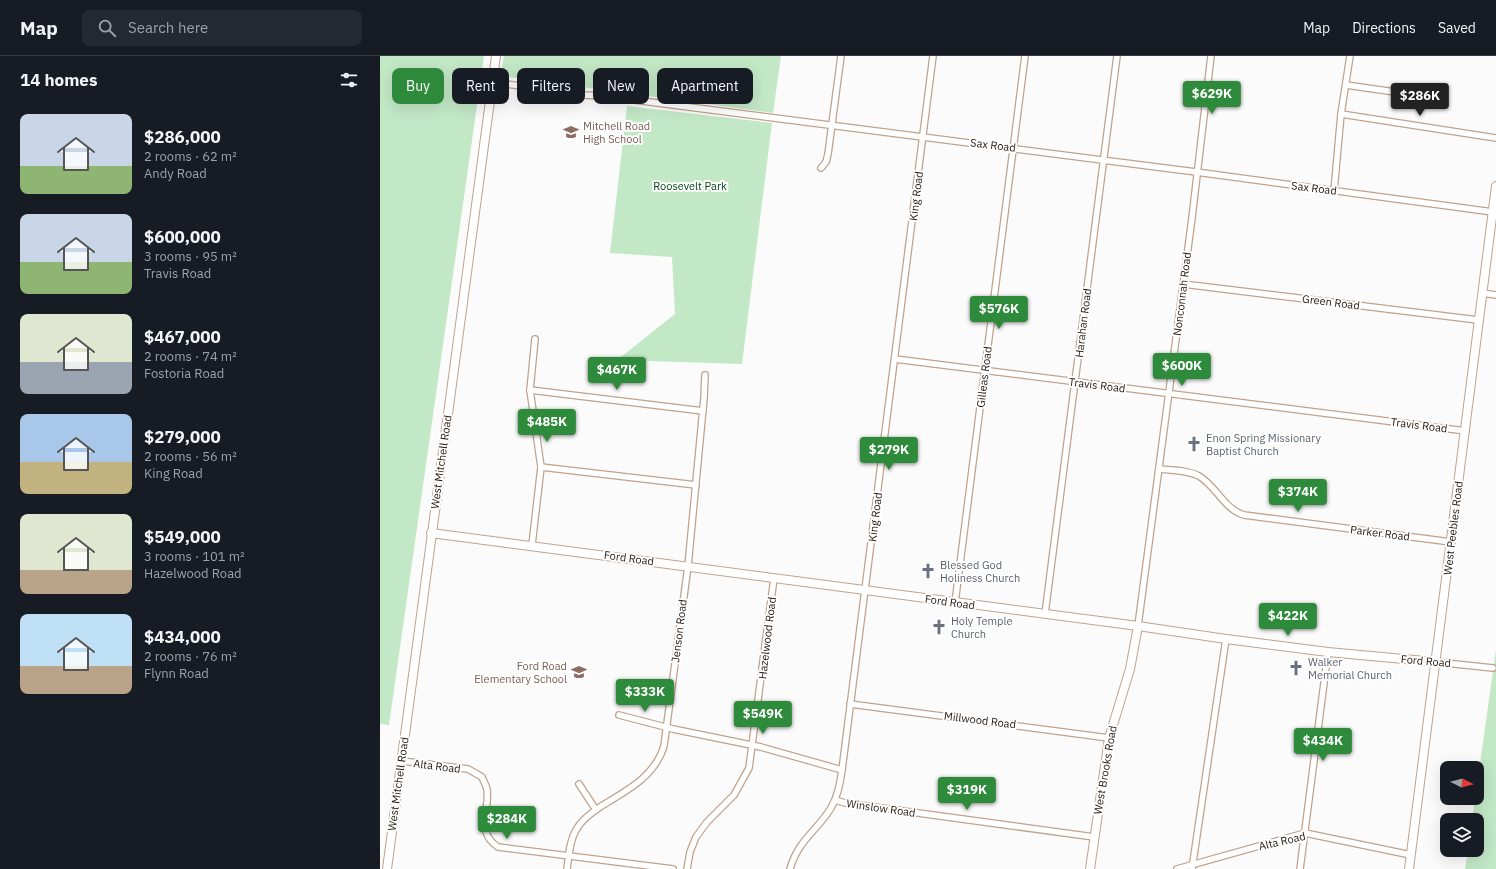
<!DOCTYPE html>
<html lang="en">
<head>
<meta charset="utf-8">
<style>
	:root { --surface:#171b24; --page:#242831; --text:#f1f3f6; --muted:#9ea1a6; --line:#363941; --accent:#2f8b3c }
	body { margin:0; font-family:"IBM Plex Sans",sans-serif; background:var(--page); color:var(--text); height:100vh; display:flex; flex-direction:column; font-size:15px; white-space:nowrap }
	* { box-sizing:border-box; margin:0 }
	p { font-size:13px; color:var(--muted) }
	.icon { flex:none; width:22px; height:22px; fill:none; stroke:currentColor; stroke-width:2; stroke-linecap:round; stroke-linejoin:round }
	.map { position:relative; flex:1; overflow:hidden }
	.details { display:flex; flex-direction:column; background:var(--surface); width:380px }
	.details>* { flex:none }
	.hud { position:absolute; left:12px; top:12px; width:380px; height:36px; display:flex; gap:8px }
	.needle { width:26px; rotate:96deg }
	.fabs { position:absolute; left:1060px; top:705px; display:grid; gap:8px }
	.fabs a { display:grid; place-items:center; width:44px; height:44px; border-radius:8px; background:var(--surface); box-shadow:0 4px 16px #0002; font-size:20px }
	.price { position:absolute; translate:-50% -34px; padding:0 9px; border-radius:4px; background:var(--accent); color:#fff; font-size:13px; line-height:26px; filter:drop-shadow(0 1px 2px #0008) }
	.price::after { content:''; position:absolute; left:50%; top:24px; width:12px; height:9px; margin-left:-6px; background:inherit; clip-path:polygon(0 0,100% 0,50% 100%) }
	.price.selected { background:#222; color:#fff }
	ul { padding:0; list-style:none }
	li { display:flex; align-items:center; gap:12px; height:100px; padding:0 20px }
	li span { display:grid; place-items:center; flex:none; width:112px; height:80px; border-radius:8px; color:#555 }
	li>.icon { margin-inline-start:auto }
	span .icon { width:48px; height:48px; fill:#fffc; stroke-width:1 }
	li b { font-size:17px }
	h2 { display:flex; justify-content:space-between; align-items:center; height:48px; padding:0 20px; font-size:17px }
	.chip { padding:0 14px; border-radius:8px; background:var(--surface); box-shadow:0 4px 16px #0002; font-size:14px; line-height:36px }
	.chip.selected { background:var(--accent); color:#fff }
	header { display:flex; align-items:center; gap:24px; box-sizing:border-box; height:56px; padding:0 20px; background:var(--surface); border-bottom:1px solid var(--line) }
	header strong { font-size:19px }
	nav { display:flex; gap:22px; margin-inline-start:auto; font-size:14px }
	.search { width:280px; height:36px; background:var(--page); display:flex; align-items:center; gap:10px; box-sizing:border-box; padding:0 14px; border-radius:8px; color:var(--muted); font-size:15px }
	main { display:flex; flex:1; min-height:0 }
	.map>svg:first-child { display:block }
</style>
</head>
<body>
<header>
<strong>Map</strong>
<div class="search"><svg class="icon" aria-label="search" viewBox="0 0 24 24"><circle cx="10" cy="10" r="6"/><path d="M15 15l6 6"/></svg>Search here</div>
<nav><a>Map</a><a>Directions</a><a>Saved</a></nav>
</header>
<main>
<section class="details">
<h2>14 homes<svg class="icon" aria-label="filters" viewBox="0 0 24 24"><path d="M4 7h16M4 17h16"/><circle cx="9" cy="7" r="2"/><circle cx="15" cy="17" r="2"/></svg></h2>
<ul>
<li><span style="background:linear-gradient(#c9d6e8 65%,#8fb573 0)"><svg class="icon" aria-label="home" viewBox="0 0 24 24"><path d="M3 11l9-7 9 7M6 9v11h12V9"/></svg></span><div><b>$286,000</b><p>2 rooms · 62 m²</p><p>Andy Road</p></div></li>
<li><span style="background:linear-gradient(#c9d6e8 60%,#8fb573 0)"><svg class="icon" aria-label="home" viewBox="0 0 24 24"><path d="M3 11l9-7 9 7M6 9v11h12V9"/></svg></span><div><b>$600,000</b><p>3 rooms · 95 m²</p><p>Travis Road</p></div></li>
<li><span style="background:linear-gradient(#dfe7d0 60%,#9aa5b1 0)"><svg class="icon" aria-label="home" viewBox="0 0 24 24"><path d="M3 11l9-7 9 7M6 9v11h12V9"/></svg></span><div><b>$467,000</b><p>2 rooms · 74 m²</p><p>Fostoria Road</p></div></li>
<li><span style="background:linear-gradient(#a9c7e8 60%,#c2b280 0)"><svg class="icon" aria-label="home" viewBox="0 0 24 24"><path d="M3 11l9-7 9 7M6 9v11h12V9"/></svg></span><div><b>$279,000</b><p>2 rooms · 56 m²</p><p>King Road</p></div></li>
<li><span style="background:linear-gradient(#dfe7d0 70%,#b9a48a 0)"><svg class="icon" aria-label="home" viewBox="0 0 24 24"><path d="M3 11l9-7 9 7M6 9v11h12V9"/></svg></span><div><b>$549,000</b><p>3 rooms · 101 m²</p><p>Hazelwood Road</p></div></li>
<li><span style="background:linear-gradient(#bfe0f5 65%,#b9a48a 0)"><svg class="icon" aria-label="home" viewBox="0 0 24 24"><path d="M3 11l9-7 9 7M6 9v11h12V9"/></svg></span><div><b>$434,000</b><p>2 rooms · 76 m²</p><p>Flynn Road</p></div></li>
</ul>
</section>
<div class="map">
<svg width="1116" height="813" viewBox="0 0 1116 813">
	<rect width="100%" height="100%" fill="#fbfbfb"/>
	<g fill="#c3e8c6">
		<polygon points="0,0 104,0 9,669 0,668"/>
		<polygon points="124,0 401,0 393,57 120,20"/>
		<polygon points="247,50 392,67 362,308 237,304 295,258 292,201 230,197"/>
		<polygon points="1116,594 1116,813 1085,813 1088,794 1097,794 1097,764 1092,764 1095,742 1097,742 1097,729"/>
	</g>
	<g fill="none" stroke-linecap="round" stroke-linejoin="round">
		<defs>
			<g id="street">
				<polyline points="112,26 203,39 223,40 816,116 1113,156"/>
				<polyline points="966,29 1022,37 1031,35 1037,32"/>
				<polyline points="961,58 1116,82"/>
				<polyline points="441,112 446,106 448,98 461,0"/>
				<polyline points="954,135 961,58 970,0"/>
				<polyline points="803,228 1098,264"/>
				<polyline points="1102,237 1116,239"/>
				<polyline points="515,303 1086,375"/>
				<polyline points="150,334 323,355"/>
				<polyline points="161,411 316,429"/>
				<path d="M779,413C792,414 807,414 819,420C837,431 844,453 864,459L1071,486"/>
				<polyline points="152,489 161,411 150,334 155,283"/>
				<polyline points="575,547 645,0"/>
				<polyline points="665,558 737,0"/>
				<polyline points="758,570 812,162 831,0"/>
				<polyline points="1056,606 1113,612"/>
				<polyline points="470,648 729,682"/>
				<polyline points="239,659 293,673 381,691 462,714"/>
				<path d="M22,705L88,713L102,721C103,724 106,729 107,733C110,755 95,776 118,791L293,813"/>
				<polyline points="199,728 216,754"/>
				<polyline points="455,744 465,747 714,781"/>
				<path d="M187,813C189,800 189,786 196,774C202,763 213,756 223,749C248,734 275,720 284,690L308,510L324,342L325,319"/>
				<polyline points="307,813 310,796 316,781 327,766 354,739 369,712 394,522"/>
				<path d="M410,813C418,784 437,775 451,752C458,740 460,727 462,714L553,0"/>
				<polyline points="797,813 925,777 1031,799"/>
				<polyline points="812,813 846,583"/>
				<polyline points="920,813 948,596"/>
			</g>
			<g id="secondary">
				<polyline points="51,477 758,570 846,583 948,596 1056,606"/>
				<polyline points="7,813 116,0"/>
				<polyline points="710,813 729,682 750,613 758,570"/>
				<polyline points="1029,813 1116,130"/>
			</g>
		</defs>
		<use href="#street" stroke="#c0a28c" stroke-width="8"/>
		<use href="#secondary" stroke="#c0a28c" stroke-width="10"/>
		<use href="#street" stroke="#fff" stroke-width="5.5"/>
		<use href="#secondary" stroke="#fff" stroke-width="8"/>
	</g>
	<defs>
		<symbol id="school-bare" viewBox="-9 -9 18 18"><path d="M0-5L7-2L0 1L-7-2ZM-4 1L0 2.5L4 1V4Q0 6-4 4Z" fill="#8d6e63" stroke="#fff" stroke-width="2.5" paint-order="stroke"/></symbol>
		<symbol id="church-bare" viewBox="-9 -9 18 18"><path d="M-1.2-6h2.4v3.5h3.3v2.4h-3.3V6h-2.4V-.1h-3.3v-2.4h3.3Z" fill="#6b7280" stroke="#fff" stroke-width="2.5" paint-order="stroke"/></symbol>
	</defs>
	<g fill-rule="evenodd">
		<use href="#school-bare" x="180" y="65" width="22" height="22"/>
		<use href="#church-bare" x="803" y="377" width="22" height="22"/>
		<use href="#church-bare" x="537" y="504" width="22" height="22"/>
		<use href="#church-bare" x="548" y="560" width="22" height="22"/>
		<use href="#church-bare" x="905" y="601" width="22" height="22"/>
		<use href="#school-bare" x="188" y="605" width="22" height="22"/>
	</g>
	<g text-anchor="middle" dominant-baseline="central" stroke-width="4" stroke-linejoin="round" paint-order="stroke">
		<g font-size="11" fill="#785e54" stroke="#fff" text-anchor="start">
			<text x="203" y="70">Mitchell Road<tspan x="203" dy="13">High School</tspan></text>
			<text x="187" y="610" text-anchor="end">Ford Road<tspan x="187" dy="13">Elementary School</tspan></text>
		</g>
		<g font-size="11" fill="#22170f" stroke="#fff">
			<text transform="translate(613 89) rotate(7)">Sax Road</text>
			<text transform="translate(934 132) rotate(7)">Sax Road</text>
			<text transform="translate(536 140) rotate(-83)">King Road</text>
			<text transform="translate(802 238) rotate(-83)">Nonconnah Road</text>
			<text transform="translate(951 246) rotate(7)">Green Road</text>
			<text transform="translate(703 267) rotate(-83)">Harahan Road</text>
			<text transform="translate(604 321) rotate(-83)">Gilleas Road</text>
			<text transform="translate(717 329) rotate(7)">Travis Road</text>
			<text transform="translate(1039 369) rotate(7)">Travis Road</text>
			<text transform="translate(61 406) rotate(-82)">West Mitchell Road</text>
			<text transform="translate(495 461) rotate(-83)">King Road</text>
			<text transform="translate(1073 472) rotate(-83)">West Peebles Road</text>
			<text transform="translate(1000 477) rotate(7)">Parker Road</text>
			<text transform="translate(249 502) rotate(8)">Ford Road</text>
			<text transform="translate(570 546) rotate(8)">Ford Road</text>
			<text transform="translate(299 575) rotate(-83)">Jenson Road</text>
			<text transform="translate(387 582) rotate(-83)">Hazelwood Road</text>
			<text transform="translate(1046 605) rotate(5)">Ford Road</text>
			<text transform="translate(600 664) rotate(7)">Millwood Road</text>
			<text transform="translate(57 710) rotate(7)">Alta Road</text>
			<text transform="translate(725 714) rotate(-80)">West Brooks Road</text>
			<text transform="translate(18 728) rotate(-82)">West Mitchell Road</text>
			<text transform="translate(501 752) rotate(8)">Winslow Road</text>
			<text transform="translate(902 785) rotate(-13)">Alta Road</text>
		</g>
		<g font-size="11" fill="#004313" stroke="#fff">
			<text x="310" y="130">Roosevelt Park</text>
		</g>
		<g font-size="11" fill="#5b616d" stroke="#fff" text-anchor="start">
			<text x="826" y="382">Enon Spring Missionary<tspan x="826" dy="13">Baptist Church</tspan></text>
			<text x="560" y="509">Blessed God<tspan x="560" dy="13">Holiness Church</tspan></text>
			<text x="571" y="565">Holy Temple<tspan x="571" dy="13">Church</tspan></text>
			<text x="928" y="606">Walker<tspan x="928" dy="13">Memorial Church</tspan></text>
		</g>
	</g>
</svg>
<div class="fabs">
<a><svg class="needle" viewBox="-14 -14 28 28"><path d="M0-13l5 13h-10z" fill="#e53935"/><path d="M0 13l5-13h-10z" fill="#9ea1a6"/></svg></a>
<a><svg class="icon" aria-label="layers" viewBox="0 0 24 24"><path d="M12 4l9 5-9 5-9-5zM3 14l9 5 9-5"/></svg></a>
</div>
<b class="price" style="left:832px;top:59px">$629K</b>
<b class="price selected" style="left:1040px;top:61px">$286K</b>
<b class="price" style="left:619px;top:274px">$576K</b>
<b class="price" style="left:802px;top:331px">$600K</b>
<b class="price" style="left:237px;top:335px">$467K</b>
<b class="price" style="left:167px;top:387px">$485K</b>
<b class="price" style="left:509px;top:415px">$279K</b>
<b class="price" style="left:918px;top:457px">$374K</b>
<b class="price" style="left:908px;top:581px">$422K</b>
<b class="price" style="left:265px;top:657px">$333K</b>
<b class="price" style="left:383px;top:679px">$549K</b>
<b class="price" style="left:943px;top:706px">$434K</b>
<b class="price" style="left:587px;top:755px">$319K</b>
<b class="price" style="left:127px;top:784px">$284K</b>
<div class="hud">
<a class="chip selected">Buy</a>
<a class="chip">Rent</a>
<a class="chip">Filters</a>
<a class="chip">New</a>
<a class="chip">Apartment</a>
</div>
</div>
</main>
</body>
</html>
